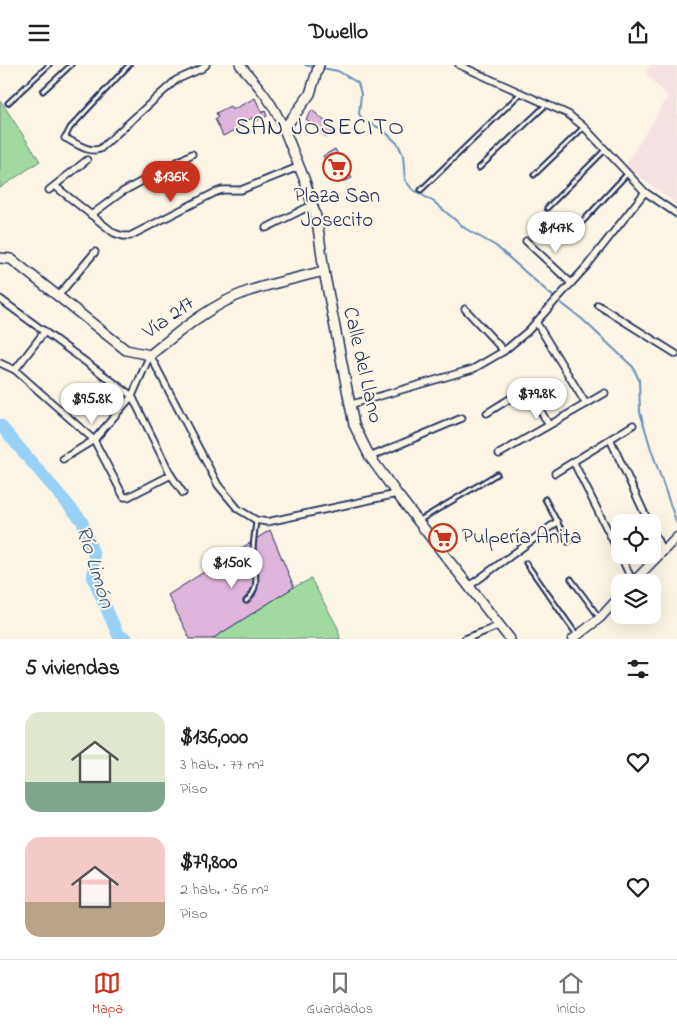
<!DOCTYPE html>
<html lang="es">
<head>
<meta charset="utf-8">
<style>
	:root { --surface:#fff; --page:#f2f2f2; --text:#202124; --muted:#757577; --line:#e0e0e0; --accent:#c8321e }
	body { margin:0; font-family:"Indie Flower",sans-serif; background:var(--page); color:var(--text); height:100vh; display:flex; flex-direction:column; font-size:19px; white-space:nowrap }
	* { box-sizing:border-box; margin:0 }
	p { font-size:16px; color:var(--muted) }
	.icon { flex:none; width:28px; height:28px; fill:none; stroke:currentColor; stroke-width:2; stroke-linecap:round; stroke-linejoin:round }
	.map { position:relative; height:574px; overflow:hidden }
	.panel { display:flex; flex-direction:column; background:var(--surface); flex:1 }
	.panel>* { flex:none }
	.tools { position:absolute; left:611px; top:449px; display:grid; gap:10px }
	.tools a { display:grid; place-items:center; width:50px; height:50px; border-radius:10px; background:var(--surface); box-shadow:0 5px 20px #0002; font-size:25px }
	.price { position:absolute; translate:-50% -42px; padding:0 11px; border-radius:18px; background:#fff; color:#222; font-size:16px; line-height:32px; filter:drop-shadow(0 1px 2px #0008) }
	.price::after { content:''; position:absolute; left:50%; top:30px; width:15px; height:11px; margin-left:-8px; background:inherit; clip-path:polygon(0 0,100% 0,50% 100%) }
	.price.on { background:var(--accent); color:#fff }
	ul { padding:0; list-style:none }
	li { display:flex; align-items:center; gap:15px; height:125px; padding:0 25px }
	li span { display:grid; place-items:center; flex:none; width:140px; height:100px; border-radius:15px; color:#555 }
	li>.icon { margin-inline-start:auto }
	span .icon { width:60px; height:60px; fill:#fffc; stroke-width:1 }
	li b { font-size:21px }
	h2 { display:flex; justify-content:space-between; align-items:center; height:60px; padding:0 25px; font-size:21px }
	header { display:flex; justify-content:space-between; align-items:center; height:65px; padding:0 25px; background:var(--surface); font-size:22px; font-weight:800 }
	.dock { display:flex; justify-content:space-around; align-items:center; height:70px; border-top:1px solid var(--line); background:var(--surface); font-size:14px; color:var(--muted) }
	.dock a { display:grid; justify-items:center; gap:2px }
	.dock .on { color:var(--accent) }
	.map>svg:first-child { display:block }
</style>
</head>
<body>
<header><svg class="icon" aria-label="menu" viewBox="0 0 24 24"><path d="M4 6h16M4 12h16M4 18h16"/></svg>Dwello<svg class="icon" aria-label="share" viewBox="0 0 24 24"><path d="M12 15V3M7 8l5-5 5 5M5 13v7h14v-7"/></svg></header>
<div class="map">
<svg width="677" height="574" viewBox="0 0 677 574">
	<rect width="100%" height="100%" fill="#fcf5e5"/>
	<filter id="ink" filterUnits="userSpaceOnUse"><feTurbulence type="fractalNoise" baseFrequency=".02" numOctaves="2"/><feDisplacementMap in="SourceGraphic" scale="10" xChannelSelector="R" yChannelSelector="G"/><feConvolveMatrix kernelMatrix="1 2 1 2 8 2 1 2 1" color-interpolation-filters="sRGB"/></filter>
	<g filter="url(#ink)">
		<polygon fill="#f4e2e2" points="651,0 677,0 677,139 625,101 668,32 645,8"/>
		<g fill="#a1da9f" stroke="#5e847e">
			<polygon points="0,35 40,96 0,123"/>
			<polygon points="311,514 338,563 340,574 212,574 294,522"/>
		</g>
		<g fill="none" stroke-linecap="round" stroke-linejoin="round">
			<g stroke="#6590ba" stroke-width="2">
				<polyline points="305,0 314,2"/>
				<polyline points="322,3 338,6 358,18 361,29 359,49 364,56 382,64 398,79 403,90 405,115 412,124 434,137 466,164 496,181 556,234 582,254 633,302 639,315 640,347 651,384 677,459"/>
			</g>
			<polyline stroke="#97d1f7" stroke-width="12" points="0,360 82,456 94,490 93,513 118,570 127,574"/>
		</g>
		<g fill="#e0b5db" stroke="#1b2f5e">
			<polygon points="255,33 262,48 265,46 267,51 256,56 254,52 240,59 241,62 223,71 215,54 218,52 216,48 230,41 232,45"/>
			<polygon points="312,45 334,64 326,72 306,54"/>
			<polygon points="335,84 352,113 339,118 323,91"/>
			<polygon points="270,465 294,522 212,574 190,574 168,530"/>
		</g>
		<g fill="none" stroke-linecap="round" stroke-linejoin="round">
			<defs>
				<g id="service">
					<polyline points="43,26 71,0"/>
					<polyline points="8,38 49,0"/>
					<polyline points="65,73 70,63 129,0"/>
					<polyline points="479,103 547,39"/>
					<polyline points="534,110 584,62"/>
					<polyline points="421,125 521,28"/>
					<polyline points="547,143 605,85"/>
					<polyline points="572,168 627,109"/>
					<polyline points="545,434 568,477"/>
					<polyline points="420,455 497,409"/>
					<polyline points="526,498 577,570"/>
					<polyline points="571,514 599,552"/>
					<path d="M246,536C262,523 254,505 253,487C253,477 255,466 256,456"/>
				</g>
				<g id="minor">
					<polyline points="459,0 568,49 584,62 645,127 677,149"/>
					<path d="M65,73C76,78 88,88 100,84L176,15L201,4L206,0"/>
					<polyline points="55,121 114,168 123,171 130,171 214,128 222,125 241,125 298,102"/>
					<polyline points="49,125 87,95"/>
					<polyline points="91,150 122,127 192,89"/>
					<polyline points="266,163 312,140"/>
					<polyline points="526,176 571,218"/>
					<polyline points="58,231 95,187"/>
					<polyline points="0,234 132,331 171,410 183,428"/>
					<polyline points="598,240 676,289"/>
					<polyline points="465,244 504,286"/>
					<polyline points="536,257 586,339 605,328"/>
					<polyline points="150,290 218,420 238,444 256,455 267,457 397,429"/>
					<polyline points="0,298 15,305 94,375 124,432 128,432 171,410"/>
					<polyline points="15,305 45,266"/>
					<polyline points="349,340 473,304 504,286 528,266 586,202 645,127"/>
					<polyline points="487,348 527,323 549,360"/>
					<polyline points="611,376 649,458"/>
					<polyline points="499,389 586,339"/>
					<polyline points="370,392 462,353"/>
					<polyline points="63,394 94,375 132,331 150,290"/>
					<polyline points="574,398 620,490"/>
					<polyline points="555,408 633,360"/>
					<polyline points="652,464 662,485"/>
					<polyline points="620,490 633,517"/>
					<polyline points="468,522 557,457"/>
					<polyline points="465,574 498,561"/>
				</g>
				<g id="tertiary">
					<path d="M240,0C258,20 274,39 284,64"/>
					<polyline points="632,518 677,472"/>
					<polyline points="573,574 600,553 620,531"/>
				</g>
				<g id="secondary">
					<polyline points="319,0 310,29 284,64 305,116 317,155 324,206 354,360 370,392 397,429 510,574"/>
					<path d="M0,193L11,194L126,285L150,290C180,266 209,241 246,227C271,218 298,213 324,206"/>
				</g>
			</defs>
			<use href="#service" stroke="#1b2f5e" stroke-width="7"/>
			<use href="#minor" stroke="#1b2f5e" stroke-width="9"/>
			<use href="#tertiary" stroke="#1b2f5e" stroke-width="11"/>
			<use href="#secondary" stroke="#1b2f5e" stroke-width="12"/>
			<use href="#service" stroke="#fcf5e5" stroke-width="3"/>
			<use href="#minor" stroke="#fcf5e5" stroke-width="5.5"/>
			<use href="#tertiary" stroke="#fcf5e5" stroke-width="8"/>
			<use href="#secondary" stroke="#fcf5e5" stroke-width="9"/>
		</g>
	</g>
	<defs>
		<symbol id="supermarket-ring" viewBox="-11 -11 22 22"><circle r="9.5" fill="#fcf5e5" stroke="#c8321e" stroke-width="1.5"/><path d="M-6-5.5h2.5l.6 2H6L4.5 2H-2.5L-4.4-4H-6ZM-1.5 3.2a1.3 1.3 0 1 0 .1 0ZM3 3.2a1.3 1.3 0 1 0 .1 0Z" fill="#c8321e"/></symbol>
	</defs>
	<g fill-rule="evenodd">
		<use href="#supermarket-ring" x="321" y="86" width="32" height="32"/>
		<use href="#supermarket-ring" x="427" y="457" width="32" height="32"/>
	</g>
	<g text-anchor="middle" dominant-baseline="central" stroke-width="4" stroke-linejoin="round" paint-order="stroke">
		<g font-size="21" fill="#1b2f5e" stroke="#fcf5e5">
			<text x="337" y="132">Plaza San<tspan x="337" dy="24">Josecito</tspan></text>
			<text x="462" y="473" text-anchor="start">Pulpería Anita</text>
		</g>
		<g font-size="21" fill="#1b2f5e" stroke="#fcf5e5">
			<text transform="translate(169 253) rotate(-36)">Vía 217</text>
			<text transform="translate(362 300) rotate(77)">Calle del Llano</text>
		</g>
		<g font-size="22" font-style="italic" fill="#3a5884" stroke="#fcf5e5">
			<text transform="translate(94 502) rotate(73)">Río Limón</text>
		</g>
		<g font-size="24" letter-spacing="1" fill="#1b2f5e" stroke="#fcf5e5">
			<text x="320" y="63">SAN JOSECITO</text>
		</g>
	</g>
</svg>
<div class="tools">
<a><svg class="icon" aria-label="locate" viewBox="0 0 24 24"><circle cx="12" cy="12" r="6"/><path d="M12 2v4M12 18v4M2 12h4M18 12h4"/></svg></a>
<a><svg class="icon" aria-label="layers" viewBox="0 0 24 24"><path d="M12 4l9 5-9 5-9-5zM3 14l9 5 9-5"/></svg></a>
</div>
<b class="price on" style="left:171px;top:138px">$136K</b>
<b class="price" style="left:556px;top:189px">$147K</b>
<b class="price" style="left:537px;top:355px">$79.8K</b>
<b class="price" style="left:92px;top:360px">$95.8K</b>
<b class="price" style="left:232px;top:524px">$150K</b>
</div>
<section class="panel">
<h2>5 viviendas<svg class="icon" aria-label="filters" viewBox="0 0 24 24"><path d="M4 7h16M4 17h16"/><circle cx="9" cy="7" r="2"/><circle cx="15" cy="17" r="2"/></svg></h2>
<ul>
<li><span style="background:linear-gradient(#dfe7d0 70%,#7fa58c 0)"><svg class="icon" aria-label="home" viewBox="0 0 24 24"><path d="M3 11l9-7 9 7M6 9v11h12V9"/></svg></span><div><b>$136,000</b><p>3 hab. · 77 m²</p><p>Piso</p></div><svg class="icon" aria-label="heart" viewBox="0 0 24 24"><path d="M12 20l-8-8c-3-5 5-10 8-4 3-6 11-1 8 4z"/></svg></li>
<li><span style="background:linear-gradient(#f6c9c9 65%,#b9a48a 0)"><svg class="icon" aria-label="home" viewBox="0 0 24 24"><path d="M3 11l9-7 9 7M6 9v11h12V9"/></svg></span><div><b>$79,800</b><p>2 hab. · 56 m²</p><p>Piso</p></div><svg class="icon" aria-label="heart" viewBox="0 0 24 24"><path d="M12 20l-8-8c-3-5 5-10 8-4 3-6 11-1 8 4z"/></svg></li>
</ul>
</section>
<nav class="dock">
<a class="on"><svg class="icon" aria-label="map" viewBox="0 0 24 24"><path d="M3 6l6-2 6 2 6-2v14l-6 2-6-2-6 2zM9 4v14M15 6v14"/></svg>Mapa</a>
<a><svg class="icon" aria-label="saved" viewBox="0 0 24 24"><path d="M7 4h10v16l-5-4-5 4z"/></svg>Guardados</a>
<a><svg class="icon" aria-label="home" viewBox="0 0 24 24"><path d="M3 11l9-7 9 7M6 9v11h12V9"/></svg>Inicio</a>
</nav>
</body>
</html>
